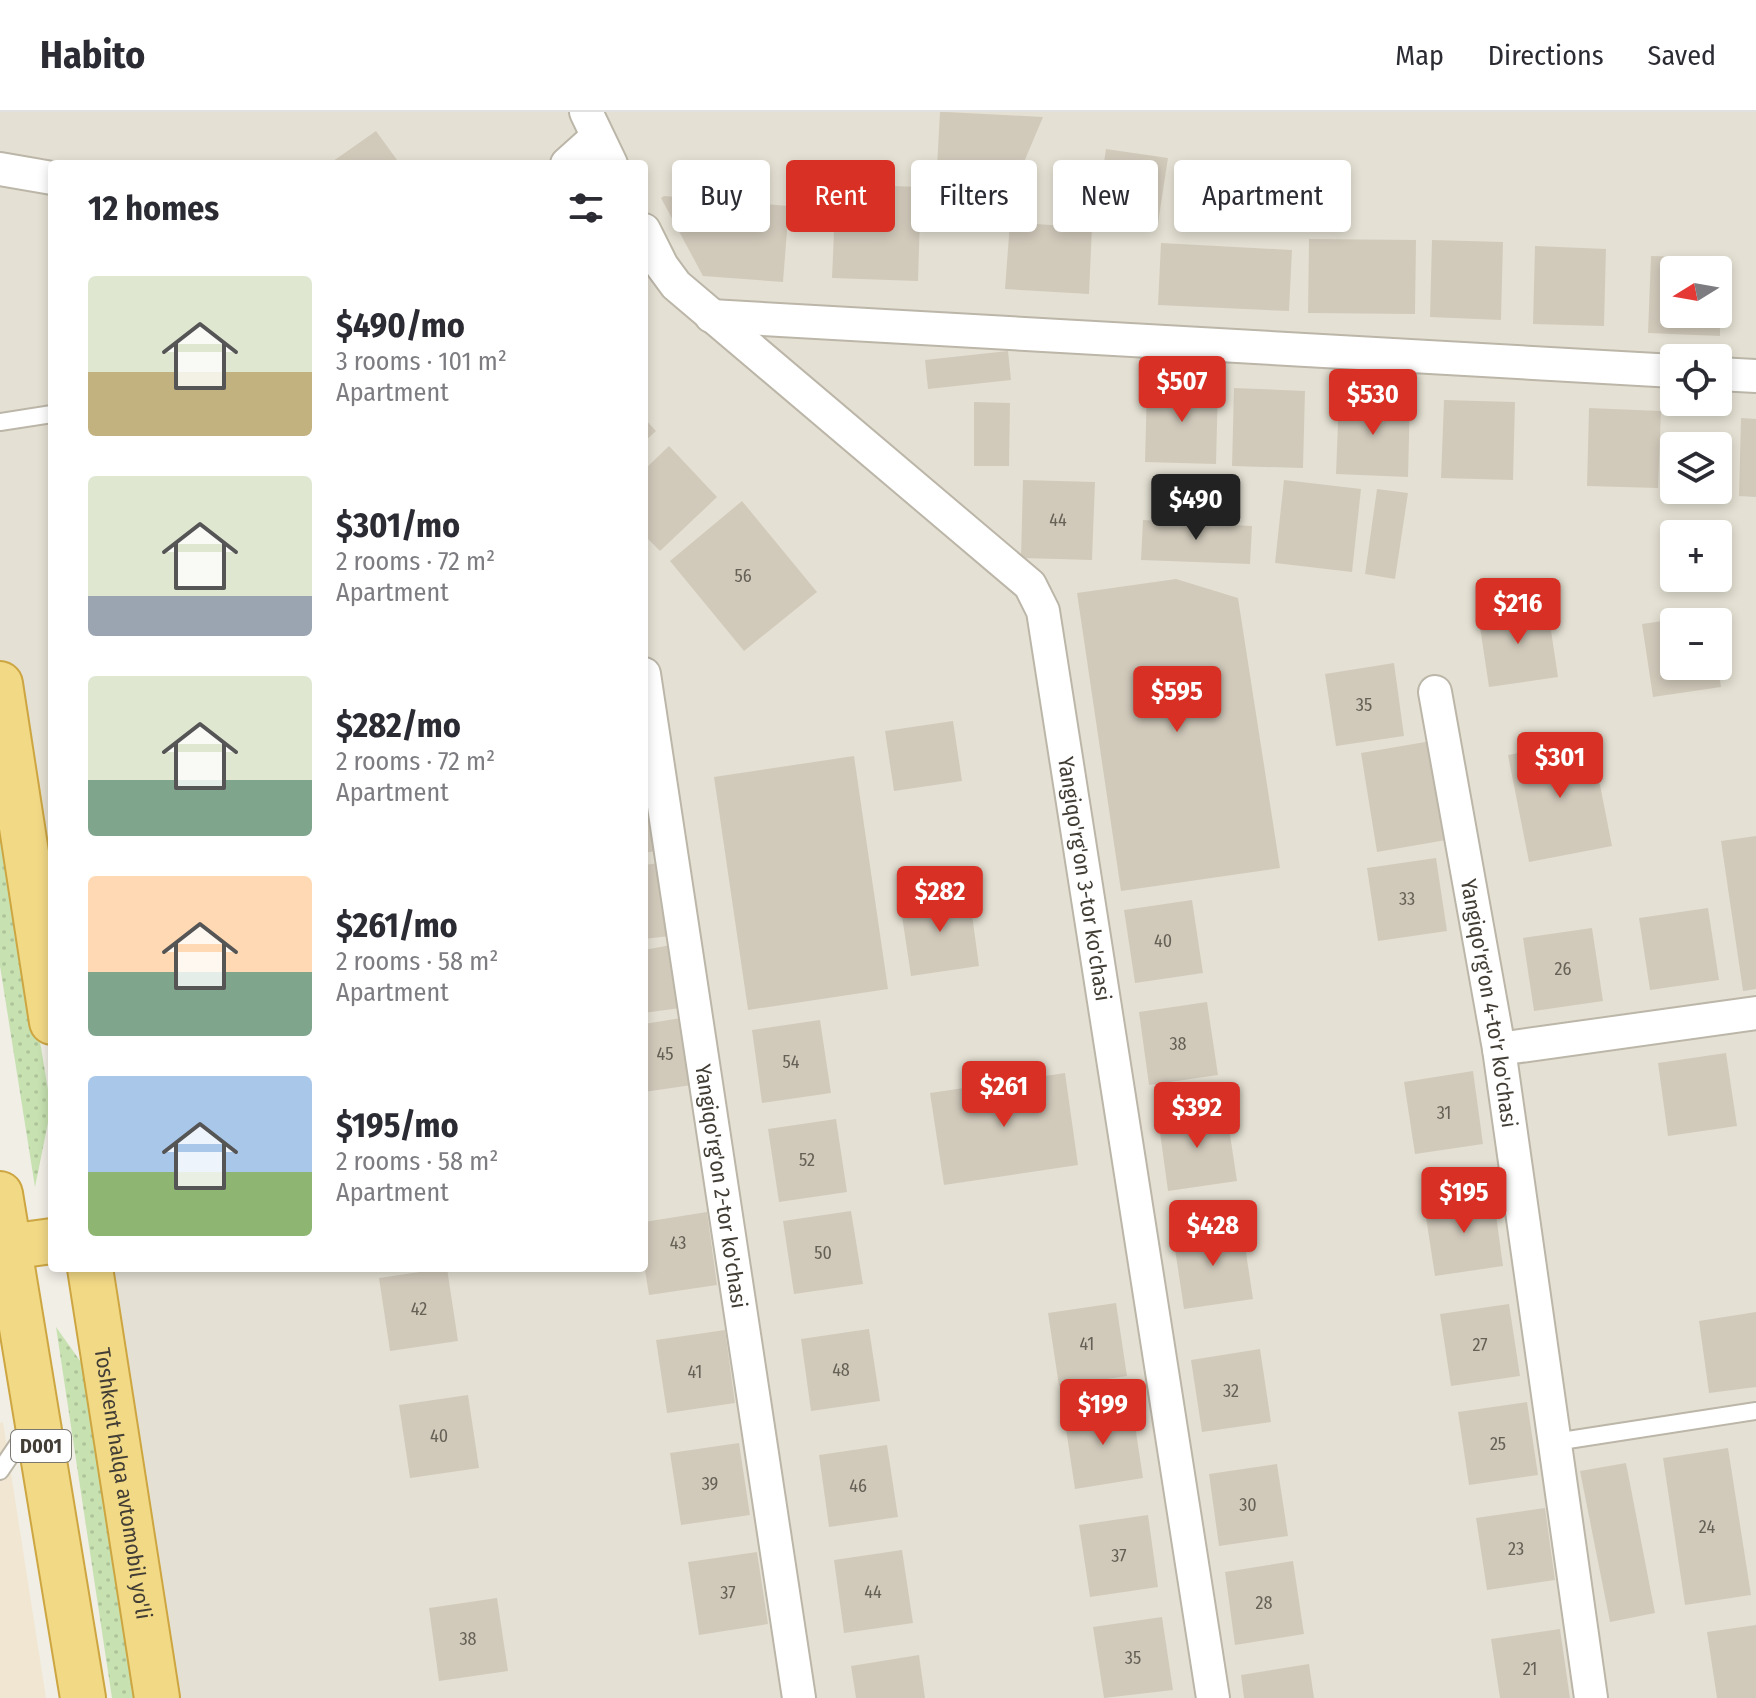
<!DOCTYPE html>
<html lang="en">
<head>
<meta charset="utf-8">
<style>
	:root { --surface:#fff; --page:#f2f2f3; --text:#2b2b33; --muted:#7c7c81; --line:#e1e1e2; --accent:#d93025 }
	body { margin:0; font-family:"Fira Sans Condensed",sans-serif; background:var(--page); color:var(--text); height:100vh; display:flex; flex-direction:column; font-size:30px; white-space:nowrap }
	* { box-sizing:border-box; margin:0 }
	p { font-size:26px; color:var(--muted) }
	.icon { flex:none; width:44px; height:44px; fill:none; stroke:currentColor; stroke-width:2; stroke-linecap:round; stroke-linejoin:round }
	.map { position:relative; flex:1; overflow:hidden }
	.sheet { position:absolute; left:48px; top:48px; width:600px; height:1112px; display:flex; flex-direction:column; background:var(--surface); border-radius:8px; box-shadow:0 4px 12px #0003 }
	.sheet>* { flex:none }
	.top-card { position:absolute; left:672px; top:48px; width:760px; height:72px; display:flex; gap:16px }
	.needle { width:52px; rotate:259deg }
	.controls { position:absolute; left:1660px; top:144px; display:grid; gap:16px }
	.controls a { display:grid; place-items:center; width:72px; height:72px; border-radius:8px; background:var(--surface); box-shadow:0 4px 12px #0003; font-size:40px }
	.price { position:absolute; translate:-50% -68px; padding:0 18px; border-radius:8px; background:var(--accent); color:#fff; font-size:26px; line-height:52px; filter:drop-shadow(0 2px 4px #0008) }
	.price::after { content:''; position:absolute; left:50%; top:48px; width:24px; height:18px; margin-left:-12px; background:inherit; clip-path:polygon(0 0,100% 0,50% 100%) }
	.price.current { background:#222; color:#fff }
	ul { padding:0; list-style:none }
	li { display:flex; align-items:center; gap:24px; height:200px; padding:0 40px }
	li span { display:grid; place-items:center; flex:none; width:224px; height:160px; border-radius:8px; color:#555 }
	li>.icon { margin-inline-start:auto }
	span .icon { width:96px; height:96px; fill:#fffc; stroke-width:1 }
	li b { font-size:34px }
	h2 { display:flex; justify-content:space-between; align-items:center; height:96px; padding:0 40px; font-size:34px }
	.tag { padding:0 28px; border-radius:8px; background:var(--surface); box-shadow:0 4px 12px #0003; font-size:28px; line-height:72px }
	.tag.current { background:var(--accent); color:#fff }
	header { display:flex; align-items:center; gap:48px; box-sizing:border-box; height:112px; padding:0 40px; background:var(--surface); border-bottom:2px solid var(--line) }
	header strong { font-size:38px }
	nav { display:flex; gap:44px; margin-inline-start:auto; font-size:28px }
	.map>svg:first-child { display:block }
</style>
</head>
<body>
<header>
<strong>Habito</strong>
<nav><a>Map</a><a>Directions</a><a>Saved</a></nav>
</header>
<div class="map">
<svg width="1756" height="1586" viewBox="0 0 1756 1586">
	<defs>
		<pattern id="grass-dots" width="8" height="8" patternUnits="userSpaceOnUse" patternTransform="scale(2)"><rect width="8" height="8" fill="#c7e1b1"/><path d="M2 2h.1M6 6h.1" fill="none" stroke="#acc299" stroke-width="1.8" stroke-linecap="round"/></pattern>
	</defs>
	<rect width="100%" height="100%" fill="#f0eee5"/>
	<path fill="#e4e0d3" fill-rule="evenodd" d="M0,0H1756V1586H157L90,1156H644V52H52V910L0,572ZM1674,158H1718V202H1674ZM1674,246H1718V290H1674ZM1674,334H1718V378H1674ZM1674,422H1718V466H1674ZM1674,510H1718V554H1674Z"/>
	<polygon fill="#f1e6d1" points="3,1310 46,1586 0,1586 0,1311"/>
	<g fill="url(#grass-dots)">
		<polygon points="0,687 51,996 35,1075 0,854"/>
		<polygon points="56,1215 88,1260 136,1586 112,1586"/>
	</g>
	<g fill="#d1cabb">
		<polygon points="940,0 946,0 1043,5 1019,62 937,55"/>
		<polygon points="376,19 400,52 329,52"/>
		<polygon points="1106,37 1168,46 1158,111 1096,101"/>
		<polygon points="836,72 921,75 918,169 832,166"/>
		<polygon points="664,84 789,94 783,170 703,164 661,86"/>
		<polygon points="1010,110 1092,116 1089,182 1005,177"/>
		<polygon points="1309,127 1416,128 1415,202 1308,201"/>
		<polygon points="1432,128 1503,130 1501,208 1430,205"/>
		<polygon points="1161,131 1292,138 1289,199 1158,193"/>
		<polygon points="1535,134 1606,137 1604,214 1533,212"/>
		<polygon points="1651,144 1722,146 1721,196 1718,196 1718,158 1674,158 1674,202 1720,202 1720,224 1648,221"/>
		<polygon points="1008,239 1011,268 928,277 925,248"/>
		<polygon points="1147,272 1218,274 1216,352 1145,350"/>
		<polygon points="1234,276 1305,279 1303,356 1232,354"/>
		<polygon points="1339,285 1410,287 1408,365 1336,362"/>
		<polygon points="1444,288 1515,290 1513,368 1441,366"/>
		<polygon points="974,290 1010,291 1009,354 974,354"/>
		<polygon points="1589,296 1661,299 1658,376 1587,374"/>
		<polygon points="644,306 656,319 644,330"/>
		<polygon points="1741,306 1756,307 1756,385 1739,384"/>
		<polygon points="669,334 717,385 660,439 644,423 644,358"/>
		<polygon points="1023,368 1095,370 1092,448 1021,446"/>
		<polygon points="1284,368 1361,377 1352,460 1275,451"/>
		<polygon points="1377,377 1408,381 1395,467 1365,462"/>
		<polygon points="742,389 817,480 744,539 670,449"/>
		<polygon points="1143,408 1252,414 1250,452 1141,448"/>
		<polygon points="1176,467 1238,486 1280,756 1121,779 1077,481"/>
		<polygon points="1547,492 1558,565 1489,575 1478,502"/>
		<polygon points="1710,502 1712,510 1674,510 1674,554 1718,554 1721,575 1653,585 1642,512"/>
		<polygon points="1394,551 1404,624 1336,634 1325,562"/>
		<polygon points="953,609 962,669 894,679 885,619"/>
		<polygon points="1591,627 1612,734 1529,750 1508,643"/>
		<polygon points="1431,629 1446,728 1377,740 1361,641"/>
		<polygon points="854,644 888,877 748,898 714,665"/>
		<polygon points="646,670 656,739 644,741 644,671"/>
		<polygon points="1756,724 1756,877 1743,879 1721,729"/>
		<polygon points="1436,746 1447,819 1378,829 1367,756"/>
		<polygon points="659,751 670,824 644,827 644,753"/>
		<polygon points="969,781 979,854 911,864 900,791"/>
		<polygon points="1192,788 1203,861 1135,871 1124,798"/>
		<polygon points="1708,796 1719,868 1650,878 1639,806"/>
		<polygon points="1592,816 1603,889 1534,899 1523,826"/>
		<polygon points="671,833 680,896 644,901 644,838"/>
		<polygon points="1207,890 1218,963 1149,973 1139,900"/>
		<polygon points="681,906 692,973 644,980 644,912"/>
		<polygon points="820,908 831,981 762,991 752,918"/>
		<polygon points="1726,941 1737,1014 1668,1024 1658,951"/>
		<polygon points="1473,959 1483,1032 1415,1042 1404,970"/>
		<polygon points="1065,961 1078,1053 944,1073 930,981"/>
		<polygon points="1226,996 1237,1069 1168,1079 1158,1006"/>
		<polygon points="836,1007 847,1080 779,1090 768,1017"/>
		<polygon points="1493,1081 1503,1154 1435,1164 1424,1092"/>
		<polygon points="851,1099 863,1172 794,1182 783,1109"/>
		<polygon points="707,1100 717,1173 649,1183 644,1152 644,1110"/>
		<polygon points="1242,1114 1253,1187 1184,1197 1173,1124"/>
		<polygon points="447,1156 458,1229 390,1239 379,1166"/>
		<polygon points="1116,1191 1127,1264 1059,1274 1048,1201"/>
		<polygon points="1509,1192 1520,1264 1451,1274 1440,1202"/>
		<polygon points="1756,1200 1756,1275 1709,1281 1699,1209"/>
		<polygon points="869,1217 880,1289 811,1299 801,1227"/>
		<polygon points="725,1218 735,1291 667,1301 656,1228"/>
		<polygon points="1260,1237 1271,1310 1202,1320 1191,1248"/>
		<polygon points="468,1283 479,1356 410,1366 399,1293"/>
		<polygon points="1527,1290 1538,1363 1469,1373 1458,1300"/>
		<polygon points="1132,1294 1143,1366 1075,1377 1064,1304"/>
		<polygon points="739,1331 750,1403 681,1413 670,1341"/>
		<polygon points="887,1333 898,1405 829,1415 819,1343"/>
		<polygon points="1728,1336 1751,1483 1685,1493 1663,1346"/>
		<polygon points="1626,1351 1655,1501 1610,1510 1580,1359"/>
		<polygon points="1277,1352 1288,1424 1219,1434 1209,1362"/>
		<polygon points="1545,1396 1555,1468 1487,1478 1476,1406"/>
		<polygon points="1148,1403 1158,1475 1090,1485 1079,1413"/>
		<polygon points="902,1438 913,1511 844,1521 834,1448"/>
		<polygon points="757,1440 768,1512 699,1523 688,1450"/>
		<polygon points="1293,1449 1304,1522 1235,1533 1225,1460"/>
		<polygon points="497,1486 508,1559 439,1569 429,1496"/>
		<polygon points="1162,1505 1173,1578 1104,1586 1093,1515"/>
		<polygon points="1756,1513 1756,1586 1717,1586 1707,1520"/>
		<polygon points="1560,1517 1570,1586 1500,1586 1491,1527"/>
		<polygon points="919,1543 925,1586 856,1586 851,1554"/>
		<polygon points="1309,1552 1314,1586 1244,1586 1241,1563"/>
	</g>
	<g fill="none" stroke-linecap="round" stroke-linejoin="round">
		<defs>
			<g id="service">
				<polyline points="0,310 52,302"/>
				<polyline points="1555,1330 1756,1299"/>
				<polyline points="0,1359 31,1313"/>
			</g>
			<g id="minor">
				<polyline points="586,0 611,52"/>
				<polyline points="567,52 597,25"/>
				<polyline points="0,57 52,66"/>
				<path id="s1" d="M644,118L662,154L676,173L1030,473L1043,499L1213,1586"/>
				<polyline points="711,204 1674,259"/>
				<polyline points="1718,262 1756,264"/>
				<path id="s2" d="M644,562L799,1586"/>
				<path id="s3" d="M1435,580L1499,937L1591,1586"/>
				<polyline points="1499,937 1756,901"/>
			</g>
			<g id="trunk">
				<polyline points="0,572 52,910"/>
				<polyline points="0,1082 83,1586"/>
				<polyline points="8,1135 52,1129"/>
				<path id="s4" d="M90,1156L157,1586"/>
			</g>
		</defs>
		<use href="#service" stroke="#bbb6a8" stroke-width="20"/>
		<use href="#minor" stroke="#bbb6a8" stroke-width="36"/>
		<use href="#trunk" stroke="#cda642" stroke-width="48"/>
		<use href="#service" stroke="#fff" stroke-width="16"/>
		<use href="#minor" stroke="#fff" stroke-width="32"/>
		<use href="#trunk" stroke="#f2d986" stroke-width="44"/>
	</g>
	<g text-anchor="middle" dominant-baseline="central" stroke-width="6" stroke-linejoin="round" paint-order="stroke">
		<g font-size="18" fill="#666156">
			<text x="1058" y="408">44</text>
			<text x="743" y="464">56</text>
			<text x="1364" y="593">35</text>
			<text x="1407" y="787">33</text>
			<text x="1163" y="829">40</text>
			<text x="1563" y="857">26</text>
			<text x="1178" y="932">38</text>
			<text x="665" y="942">45</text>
			<text x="791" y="950">54</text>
			<text x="1444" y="1001">31</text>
			<text x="807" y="1048">52</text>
			<text x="678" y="1131">43</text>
			<text x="823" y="1141">50</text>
			<text x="419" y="1197">42</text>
			<text x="1087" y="1232">41</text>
			<text x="1480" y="1233">27</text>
			<text x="841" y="1258">48</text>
			<text x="695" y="1260">41</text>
			<text x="1231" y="1279">32</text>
			<text x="439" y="1324">40</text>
			<text x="1498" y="1332">25</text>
			<text x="710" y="1372">39</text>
			<text x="858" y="1374">46</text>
			<text x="1248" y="1393">30</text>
			<text x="1707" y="1415">24</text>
			<text x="1516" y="1437">23</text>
			<text x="1119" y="1444">37</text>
			<text x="873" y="1480">44</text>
			<text x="728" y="1481">37</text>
			<text x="1264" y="1491">28</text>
			<text x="468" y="1527">38</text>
			<text x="1133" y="1546">35</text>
			<text x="1530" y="1557">21</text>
		</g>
		<rect fill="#fff" stroke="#7b7872" stroke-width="2" x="11" y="1318" width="60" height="32" rx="6"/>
		<g font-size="20" font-weight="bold" fill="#423e35">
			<text x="41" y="1334">D001</text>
		</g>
		<g font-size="22" fill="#423e35" stroke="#fff">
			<text stroke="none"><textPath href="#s1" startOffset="828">Yangiqo'rg'on 3-tor ko'chasi</textPath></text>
			<text stroke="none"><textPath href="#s3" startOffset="316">Yangiqo'rg'on 4-to'r ko'chasi</textPath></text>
			<text stroke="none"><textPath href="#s2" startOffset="518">Yangiqo'rg'on 2-tor ko'chasi</textPath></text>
			<text stroke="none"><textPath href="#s4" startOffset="218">Toshkent halqa avtomobil yo'li</textPath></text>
		</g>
	</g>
</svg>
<div class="controls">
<a><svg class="needle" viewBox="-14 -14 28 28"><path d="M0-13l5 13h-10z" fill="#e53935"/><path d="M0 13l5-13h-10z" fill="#7c7c81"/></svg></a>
<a><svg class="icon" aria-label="locate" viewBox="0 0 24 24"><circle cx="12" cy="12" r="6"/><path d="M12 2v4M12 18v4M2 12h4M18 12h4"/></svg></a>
<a><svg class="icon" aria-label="layers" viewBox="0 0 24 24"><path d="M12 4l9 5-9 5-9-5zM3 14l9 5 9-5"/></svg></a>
<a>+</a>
<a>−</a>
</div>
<b class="price" style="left:1182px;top:312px">$507</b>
<b class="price" style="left:1373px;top:325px">$530</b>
<b class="price current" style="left:1196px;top:430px">$490</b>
<b class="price" style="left:1518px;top:534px">$216</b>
<b class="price" style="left:1177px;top:622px">$595</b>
<b class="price" style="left:1560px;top:688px">$301</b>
<b class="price" style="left:940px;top:822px">$282</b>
<b class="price" style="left:1004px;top:1017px">$261</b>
<b class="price" style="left:1197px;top:1038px">$392</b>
<b class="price" style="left:1464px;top:1123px">$195</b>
<b class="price" style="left:1213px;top:1156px">$428</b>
<b class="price" style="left:1103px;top:1335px">$199</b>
<div class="top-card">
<a class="tag">Buy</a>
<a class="tag current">Rent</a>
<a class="tag">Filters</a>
<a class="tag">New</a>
<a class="tag">Apartment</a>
</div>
<section class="sheet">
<h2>12 homes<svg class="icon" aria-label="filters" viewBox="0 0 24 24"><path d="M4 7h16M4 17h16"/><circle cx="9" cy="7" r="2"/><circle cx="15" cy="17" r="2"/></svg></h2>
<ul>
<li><span style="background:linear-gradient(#dfe7d0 60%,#c2b280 0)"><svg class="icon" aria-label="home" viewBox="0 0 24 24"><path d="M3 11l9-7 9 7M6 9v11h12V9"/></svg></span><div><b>$490/mo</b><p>3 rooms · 101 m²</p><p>Apartment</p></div></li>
<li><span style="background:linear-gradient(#dfe7d0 75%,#9aa5b1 0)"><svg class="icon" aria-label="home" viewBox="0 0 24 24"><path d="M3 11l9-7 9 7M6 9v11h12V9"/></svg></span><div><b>$301/mo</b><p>2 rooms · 72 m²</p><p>Apartment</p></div></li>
<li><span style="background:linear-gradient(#dfe7d0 65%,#7fa58c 0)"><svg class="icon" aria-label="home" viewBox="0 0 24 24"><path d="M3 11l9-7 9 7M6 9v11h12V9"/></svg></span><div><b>$282/mo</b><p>2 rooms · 72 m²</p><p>Apartment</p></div></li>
<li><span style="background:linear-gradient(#ffd9b3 60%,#7fa58c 0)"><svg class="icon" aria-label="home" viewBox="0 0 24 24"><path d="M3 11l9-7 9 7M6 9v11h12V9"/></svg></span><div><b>$261/mo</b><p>2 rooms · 58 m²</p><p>Apartment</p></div></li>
<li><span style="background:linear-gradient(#a9c7e8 60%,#8fb573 0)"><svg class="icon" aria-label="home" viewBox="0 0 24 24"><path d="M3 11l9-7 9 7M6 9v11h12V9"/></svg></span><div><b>$195/mo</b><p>2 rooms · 58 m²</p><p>Apartment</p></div></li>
</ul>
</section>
</div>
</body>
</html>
